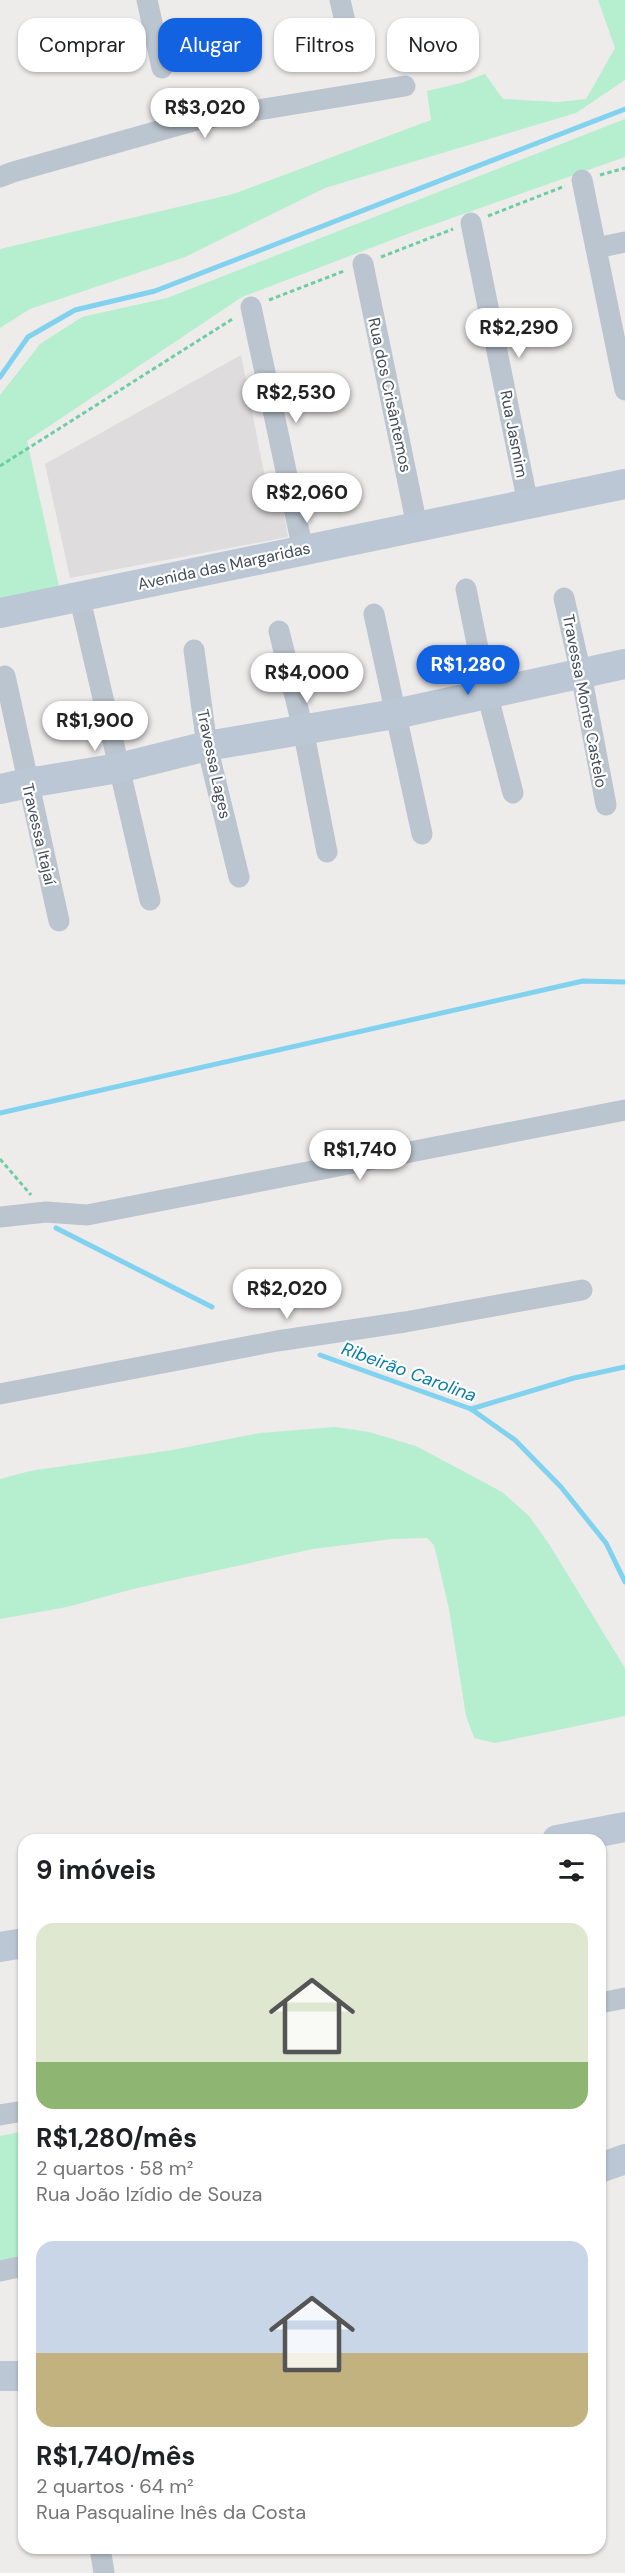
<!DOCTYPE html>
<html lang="pt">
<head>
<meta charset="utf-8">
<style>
	:root { --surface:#fff; --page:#f6f6f6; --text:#202124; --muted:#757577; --accent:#1262e1 }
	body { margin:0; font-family:"DM Sans",sans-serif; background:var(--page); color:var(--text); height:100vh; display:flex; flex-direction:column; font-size:22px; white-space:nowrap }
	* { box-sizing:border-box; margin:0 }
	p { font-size:20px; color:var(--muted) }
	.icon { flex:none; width:33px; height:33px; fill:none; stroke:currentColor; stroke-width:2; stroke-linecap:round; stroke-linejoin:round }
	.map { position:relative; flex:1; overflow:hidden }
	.sheet { position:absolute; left:18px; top:1834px; width:588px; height:720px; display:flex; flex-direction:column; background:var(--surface); border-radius:18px; box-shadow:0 2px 4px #0004 }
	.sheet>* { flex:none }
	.guide { position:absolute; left:18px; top:18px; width:590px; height:54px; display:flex; gap:12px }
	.price { position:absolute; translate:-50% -51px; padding:0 14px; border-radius:21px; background:#fff; color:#222; font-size:20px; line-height:39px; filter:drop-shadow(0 2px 3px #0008) }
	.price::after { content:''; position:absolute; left:50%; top:36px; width:18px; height:14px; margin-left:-9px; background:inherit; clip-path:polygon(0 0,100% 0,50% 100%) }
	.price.on { background:var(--accent); color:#fff }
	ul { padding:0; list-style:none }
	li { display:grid; align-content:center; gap:12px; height:318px; padding:0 18px }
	li span { display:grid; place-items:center; height:186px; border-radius:18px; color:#555 }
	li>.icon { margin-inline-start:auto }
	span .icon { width:108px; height:108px; fill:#fffc; stroke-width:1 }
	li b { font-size:26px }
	h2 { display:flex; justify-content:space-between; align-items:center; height:72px; padding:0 18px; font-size:26px }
	.chip { padding:0 21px; border-radius:18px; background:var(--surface); box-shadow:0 2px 4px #0004; font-size:21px; line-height:54px }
	.chip.on { background:var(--accent); color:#fff }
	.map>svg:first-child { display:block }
</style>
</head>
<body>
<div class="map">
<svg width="625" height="2573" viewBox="0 0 625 2573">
	<rect width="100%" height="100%" fill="#eeebeb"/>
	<polygon fill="#dfdcdd" points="241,355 264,473 277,474 288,537 70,578 45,464"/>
	<g fill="#b6efcf">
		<polygon points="598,0 625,0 625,80 576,113 325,188 185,257 30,309 0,328 0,249 233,194 431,120 427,91 461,83 485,74 503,99 559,102 586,99 615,48"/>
		<polygon points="625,119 625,157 418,230 242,297 27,441 59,586 0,600 0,395 40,344 82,317 167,298"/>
		<polygon points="335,1427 369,1432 416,1446 502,1492 529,1516 549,1544 625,1668 625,1716 495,1743 474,1738 466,1716 449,1609 434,1545 427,1538 392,1539 313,1549 133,1589 67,1607 0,1619 0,1479 30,1471 172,1450 260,1433"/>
		<polygon points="24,2131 24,2258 0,2264 0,2136"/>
	</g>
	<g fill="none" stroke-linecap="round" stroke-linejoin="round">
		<g stroke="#81d2ee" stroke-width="5">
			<polyline points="0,377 28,337 75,310 155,291 625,109"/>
			<polyline points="0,1113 583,981 625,982"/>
			<polyline points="56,1228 212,1307"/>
			<polyline points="320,1355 471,1409 515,1440 561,1487 606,1543 625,1582"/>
			<polyline points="471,1409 574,1378 625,1367"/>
		</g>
		<g stroke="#6dcea3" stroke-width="3" stroke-dasharray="4.5 3" stroke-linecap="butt">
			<polyline points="600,175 625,168"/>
			<polyline points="488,216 565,186"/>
			<polyline points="381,257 453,229"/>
			<polyline points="269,300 344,271"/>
			<polyline points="0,466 234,318"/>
			<polyline points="0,1159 31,1195"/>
		</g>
		<g stroke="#bbc5cf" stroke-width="21">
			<polyline points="147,0 162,68"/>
			<polyline points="340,0 346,26"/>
			<polyline points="0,177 13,172 197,120 405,86"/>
			<polyline points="582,180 625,390"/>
			<polyline points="471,223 528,504"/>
			<polyline points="596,248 625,242"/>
			<polyline points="363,264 417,526"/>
			<polyline points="251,307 303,550"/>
			<polyline points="466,589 487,693 513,793"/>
			<polyline points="79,595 150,900"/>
			<polyline points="564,598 581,674 606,805"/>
			<polyline points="374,614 422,834"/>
			<polyline points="279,631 303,729 327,852"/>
			<polyline points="194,650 207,746 239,877"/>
			<polyline points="5,676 59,921"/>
			<polyline points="0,1217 46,1212 87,1215 625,1110"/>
			<polyline points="0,1394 277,1341 405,1322 582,1290"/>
			<polyline points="600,2003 625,1998"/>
			<polyline points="0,2115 24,2111"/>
			<polyline points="0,2271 24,2266"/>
			<polyline points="100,2548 104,2573"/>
		</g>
		<g stroke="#bcc7d6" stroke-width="30">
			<polyline points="0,613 625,484"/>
			<polyline points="0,789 28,783 119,768 207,746 395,714 625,664"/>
			<polyline points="557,1840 625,1827"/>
			<polyline points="0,1947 24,1943"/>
			<polyline points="600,2168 625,2159"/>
			<polyline points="0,2376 24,2376"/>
		</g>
	</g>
	<g text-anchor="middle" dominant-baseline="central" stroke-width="4.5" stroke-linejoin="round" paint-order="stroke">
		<g font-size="16" fill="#434d59" stroke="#fff">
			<text transform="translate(390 395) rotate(78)">Rua dos Crisântemos</text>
			<text transform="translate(514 434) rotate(79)">Rua Jasmim</text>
			<text transform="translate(224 566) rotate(-12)">Avenida das Margaridas</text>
			<text transform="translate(585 701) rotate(79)">Travessa Monte Castelo</text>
			<text transform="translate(214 764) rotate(78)">Travessa Lages</text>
			<text transform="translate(39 834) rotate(77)">Travessa Itajaí</text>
		</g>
		<g font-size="18" font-style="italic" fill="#077ea8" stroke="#fff">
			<text transform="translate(409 1372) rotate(20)">Ribeirão Carolina</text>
		</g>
	</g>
</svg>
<b class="price" style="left:205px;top:139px">R$3,020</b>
<b class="price" style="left:519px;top:359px">R$2,290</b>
<b class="price" style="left:296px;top:424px">R$2,530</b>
<b class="price" style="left:307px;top:524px">R$2,060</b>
<b class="price on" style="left:468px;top:696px">R$1,280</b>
<b class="price" style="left:307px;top:704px">R$4,000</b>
<b class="price" style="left:95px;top:752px">R$1,900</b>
<b class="price" style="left:360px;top:1181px">R$1,740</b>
<b class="price" style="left:287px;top:1320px">R$2,020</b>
<div class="guide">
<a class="chip">Comprar</a>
<a class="chip on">Alugar</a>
<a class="chip">Filtros</a>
<a class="chip">Novo</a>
</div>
<section class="sheet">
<h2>9 imóveis<svg class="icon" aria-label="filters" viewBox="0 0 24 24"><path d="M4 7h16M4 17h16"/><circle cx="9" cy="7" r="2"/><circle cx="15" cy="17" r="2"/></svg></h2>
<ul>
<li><span style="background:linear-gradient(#dfe7d0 75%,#8fb573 0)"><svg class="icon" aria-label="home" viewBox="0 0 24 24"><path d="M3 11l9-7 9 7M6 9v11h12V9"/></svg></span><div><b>R$1,280/mês</b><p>2 quartos · 58 m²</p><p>Rua João Izídio de Souza</p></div></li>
<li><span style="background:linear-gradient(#c9d6e8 60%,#c2b280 0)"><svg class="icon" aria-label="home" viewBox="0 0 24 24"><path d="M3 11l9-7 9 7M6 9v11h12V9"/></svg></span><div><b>R$1,740/mês</b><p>2 quartos · 64 m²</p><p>Rua Pasqualine Inês da Costa</p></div></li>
</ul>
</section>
</div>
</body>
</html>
